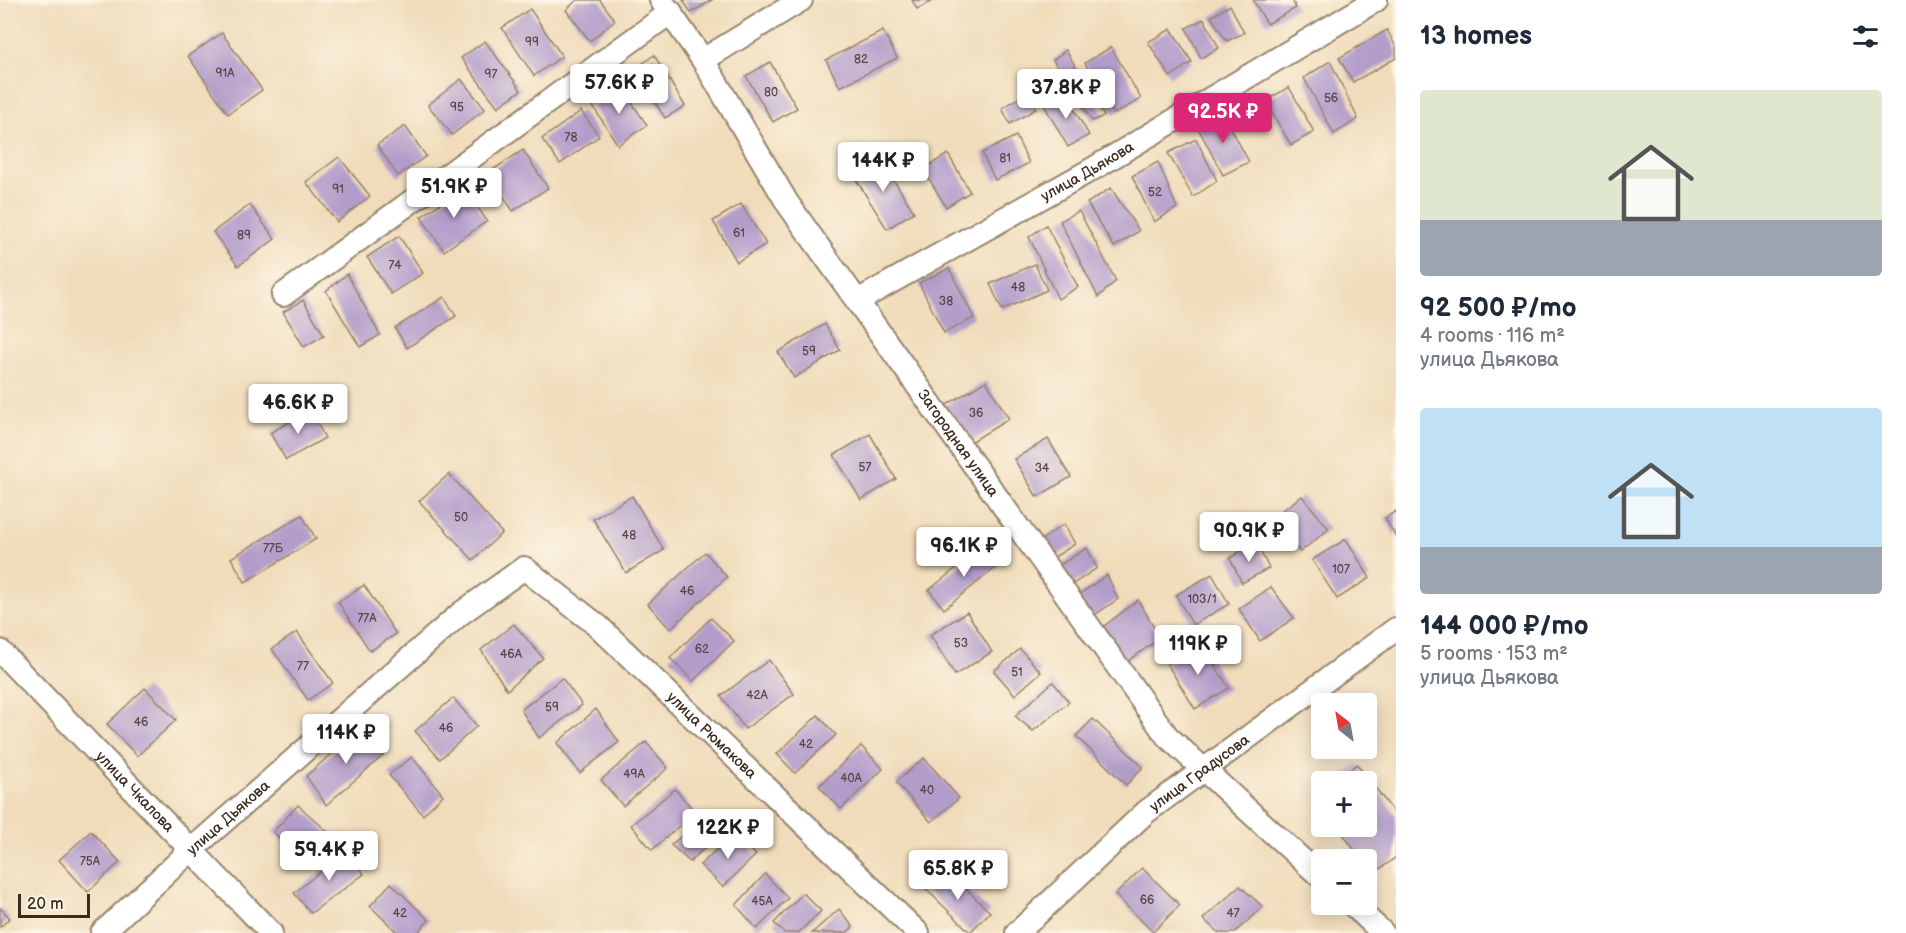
<!DOCTYPE html>
<html lang="en">
<head>
<meta charset="utf-8">
<style>
	:root { --surface:#fff; --page:#f6f6f7; --text:#1f2937; --muted:#747a83; --accent:#db2777 }
	body { margin:0; font-family:"Balsamiq Sans",sans-serif; background:var(--page); color:var(--text); height:100vh; display:flex; flex-direction:column; font-size:22px; white-space:nowrap }
	* { box-sizing:border-box; margin:0 }
	p { font-size:20px; color:var(--muted) }
	.icon { flex:none; width:33px; height:33px; fill:none; stroke:currentColor; stroke-width:2; stroke-linecap:round; stroke-linejoin:round }
	.map { position:relative; flex:1; overflow:hidden }
	.panel { display:flex; flex-direction:column; background:var(--surface); width:510px }
	.panel>* { flex:none }
	.needle { width:39px; rotate:329deg }
	.tools { position:absolute; left:1311px; top:693px; display:grid; gap:12px }
	.tools a { display:grid; place-items:center; width:66px; height:66px; border-radius:6px; background:var(--surface); box-shadow:0 3px 15px #0003; font-size:30px }
	.scale { position:absolute; left:18px; bottom:15px; width:72px; box-sizing:border-box; padding-left:6px; border:3px solid #3b2a1e; border-top:0; font-size:16px; line-height:21px; white-space:nowrap; color:#3b2a1e; -webkit-text-stroke:4px #fcf5e5; paint-order:stroke }
	.price { position:absolute; translate:-50% -51px; padding:0 14px; border-radius:6px; background:#fff; color:#222; font-size:20px; line-height:39px; filter:drop-shadow(0 2px 3px #0008) }
	.price::after { content:''; position:absolute; left:50%; top:36px; width:18px; height:14px; margin-left:-9px; background:inherit; clip-path:polygon(0 0,100% 0,50% 100%) }
	.price.active { background:var(--accent); color:#fff }
	ul { padding:0; list-style:none }
	li { display:grid; align-content:center; gap:12px; height:318px; padding:0 24px }
	li span { display:grid; place-items:center; height:186px; border-radius:6px; color:#555 }
	li>.icon { margin-inline-start:auto }
	span .icon { width:108px; height:108px; fill:#fffc; stroke-width:1 }
	li b { font-size:26px }
	h2 { display:flex; justify-content:space-between; align-items:center; height:72px; padding:0 24px; font-size:26px }
	main { display:flex; flex:1; min-height:0 }
	.map>svg:first-child { display:block }
</style>
</head>
<body>
<main>
<div class="map">
<svg width="1396" height="933" viewBox="0 0 1396 933">
	<rect width="100%" height="100%" fill="#fcf5e5"/>
	<filter id="ink" filterUnits="userSpaceOnUse"><feTurbulence type="fractalNoise" baseFrequency=".0167" numOctaves="2"/><feDisplacementMap in="SourceGraphic" scale="12" xChannelSelector="R" yChannelSelector="G"/><feConvolveMatrix kernelMatrix="1 2 1 2 8 2 1 2 1" color-interpolation-filters="sRGB"/></filter>
	<filter id="wash" filterUnits="userSpaceOnUse"><feTurbulence type="fractalNoise" baseFrequency=".008" numOctaves="4" result="noise"/><feDisplacementMap in="SourceGraphic" scale="24" xChannelSelector="R" yChannelSelector="G"/><feGaussianBlur stdDeviation="1.35" result="paint"/><feColorMatrix in="noise" values="0 0 0 0 0 0 0 0 0 0 0 0 0 0 0 0 0 1.4 0 .05"/><feComposite in="paint" operator="in"/></filter>
	<g filter="url(#wash)">
		<rect width="100%" height="100%" fill="#f0dcba"/>
		<g id="blocks">
			<g fill="#b29cca">
				<polygon points="577,0 600,0 615,20 590,41 566,10"/>
				<polygon points="683,0 712,0 691,13"/>
				<polygon points="912,0 934,0 917,9"/>
				<polygon points="1253,0 1292,0 1296,8 1267,24"/>
				<polygon points="1230,5 1244,33 1227,41 1211,17"/>
				<polygon points="530,9 562,56 534,76 502,28"/>
				<polygon points="1204,19 1219,48 1201,58 1186,28"/>
				<polygon points="1171,29 1192,62 1170,77 1148,42"/>
				<polygon points="1387,30 1396,47 1396,58 1353,82 1339,58"/>
				<polygon points="883,31 897,58 840,87 826,60"/>
				<polygon points="222,33 262,90 228,114 188,56"/>
				<polygon points="485,41 521,90 498,107 461,58"/>
				<polygon points="1111,47 1141,99 1114,114 1085,63"/>
				<polygon points="1066,50 1104,116 1092,121 1053,60"/>
				<polygon points="654,55 685,106 665,118 634,70"/>
				<polygon points="1330,61 1358,119 1334,134 1304,78"/>
				<polygon points="770,62 797,108 773,122 746,76"/>
				<polygon points="461,79 485,109 452,135 428,105"/>
				<polygon points="620,85 647,125 618,145 592,105"/>
				<polygon points="1289,87 1314,132 1291,145 1265,101"/>
				<polygon points="1064,92 1089,135 1068,147 1044,105"/>
				<polygon points="1028,93 1036,109 1010,124 1002,108"/>
				<polygon points="581,111 599,136 560,164 542,139"/>
				<polygon points="1223,113 1249,162 1223,175 1197,126"/>
				<polygon points="405,126 426,156 398,176 377,145"/>
				<polygon points="1016,136 1029,163 995,180 982,153"/>
				<polygon points="1196,139 1217,181 1193,197 1168,153"/>
				<polygon points="523,150 548,188 513,211 488,173"/>
				<polygon points="948,154 970,192 946,207 923,169"/>
				<polygon points="339,157 370,196 337,222 306,182"/>
				<polygon points="879,157 914,212 887,229 852,173"/>
				<polygon points="1158,162 1177,208 1154,222 1132,176"/>
				<polygon points="464,187 487,221 444,251 421,217"/>
				<polygon points="1111,188 1139,231 1114,247 1087,203"/>
				<polygon points="741,204 766,244 737,262 713,221"/>
				<polygon points="250,205 275,239 238,266 213,232"/>
				<polygon points="1079,211 1116,281 1098,297 1060,221"/>
				<polygon points="1046,225 1078,287 1058,299 1029,237"/>
				<polygon points="399,236 423,273 391,294 367,257"/>
				<polygon points="1035,264 1047,290 1002,310 990,284"/>
				<polygon points="949,268 974,318 944,333 919,283"/>
				<polygon points="347,274 380,335 360,347 326,291"/>
				<polygon points="444,297 456,316 407,348 395,328"/>
				<polygon points="303,300 324,335 304,347 283,312"/>
				<polygon points="825,324 840,350 794,378 778,352"/>
				<polygon points="986,381 1009,419 966,445 943,407"/>
				<polygon points="310,410 325,438 286,460 270,433"/>
				<polygon points="870,434 896,479 861,500 834,455"/>
				<polygon points="1048,439 1071,477 1037,497 1014,459"/>
				<polygon points="449,474 502,533 473,560 419,501"/>
				<polygon points="632,496 664,550 626,573 593,519"/>
				<polygon points="1302,496 1329,529 1300,552 1273,517"/>
				<polygon points="1396,511 1396,537 1385,518"/>
				<polygon points="302,515 316,539 245,582 231,558"/>
				<polygon points="1064,524 1075,544 1045,563 1034,545"/>
				<polygon points="1346,539 1370,578 1337,599 1312,560"/>
				<polygon points="1255,542 1269,568 1242,583 1230,558"/>
				<polygon points="984,546 999,565 944,609 929,590"/>
				<polygon points="1087,548 1097,568 1064,590 1053,569"/>
				<polygon points="705,552 727,577 670,629 648,604"/>
				<polygon points="1212,574 1229,604 1193,625 1176,595"/>
				<polygon points="1107,575 1118,599 1086,621 1073,599"/>
				<polygon points="364,585 396,634 370,651 338,602"/>
				<polygon points="1271,587 1294,618 1260,641 1239,609"/>
				<polygon points="1138,600 1160,638 1125,663 1103,627"/>
				<polygon points="967,612 992,652 955,675 930,635"/>
				<polygon points="711,618 734,641 693,681 670,658"/>
				<polygon points="514,624 543,658 507,690 481,650"/>
				<polygon points="297,632 333,683 308,700 272,649"/>
				<polygon points="1201,643 1229,688 1195,709 1167,664"/>
				<polygon points="1020,649 1041,672 1015,695 994,671"/>
				<polygon points="769,660 794,694 745,729 721,696"/>
				<polygon points="562,678 582,705 539,738 521,710"/>
				<polygon points="1053,682 1069,702 1033,731 1015,716"/>
				<polygon points="145,688 176,720 137,756 107,724"/>
				<polygon points="453,698 477,726 440,759 415,731"/>
				<polygon points="596,709 619,742 580,773 557,743"/>
				<polygon points="818,715 836,735 795,773 777,754"/>
				<polygon points="1093,719 1143,767 1126,785 1076,736"/>
				<polygon points="365,725 385,754 326,805 306,776"/>
				<polygon points="646,742 668,768 623,806 601,780"/>
				<polygon points="861,746 883,769 841,809 819,786"/>
				<polygon points="412,757 443,795 423,815 389,775"/>
				<polygon points="924,758 959,798 931,822 896,782"/>
				<polygon points="1357,764 1396,815 1396,857 1373,874 1366,865 1366,860 1362,860 1337,826 1366,826 1366,782 1334,782"/>
				<polygon points="675,789 695,812 652,850 631,825"/>
				<polygon points="298,805 328,832 303,859 273,832"/>
				<polygon points="700,820 716,837 690,862 671,845"/>
				<polygon points="91,831 120,862 88,892 59,860"/>
				<polygon points="734,833 756,855 723,887 700,865"/>
				<polygon points="347,850 364,874 311,913 294,893"/>
				<polygon points="1142,868 1180,905 1153,932 1115,895"/>
				<polygon points="945,869 990,912 970,932 926,889"/>
				<polygon points="765,874 788,898 757,929 736,905"/>
				<polygon points="391,883 429,920 417,933 398,933 370,906"/>
				<polygon points="1240,886 1263,907 1234,933 1219,933 1203,919"/>
				<polygon points="803,893 821,911 798,933 784,933 774,923"/>
				<polygon points="0,908 10,918 0,927"/>
				<polygon points="839,909 853,927 846,933 812,933"/>
			</g>
		</g>
	</g>
	<g filter="url(#ink)">
		<use href="#blocks" fill-opacity="0" stroke="#96836c" stroke-width="1.5"/>
		<g fill="none" stroke-linecap="round" stroke-linejoin="round">
			<defs>
				<g id="minor">
					<path id="s1" d="M661,0L703,60L788,204L1167,736L1322,878"/>
					<polyline points="703,60 801,0"/>
					<polyline points="283,295 671,12"/>
					<path id="s2" d="M859,300L1096,167L1376,0"/>
					<path id="s3" d="M0,651L271,933"/>
					<polyline points="1352,904 1383,933"/>
					<path id="s4" d="M102,933L190,851L460,614L524,568L598,626L918,933"/>
					<path id="s5" d="M1017,933L1146,812L1396,629"/>
				</g>
			</defs>
			<use href="#minor" stroke="#96836c" stroke-width="26"/>
			<use href="#minor" stroke="#fff" stroke-width="22"/>
		</g>
	</g>
	<g text-anchor="middle" dominant-baseline="central" stroke-width="4.5" stroke-linejoin="round" paint-order="stroke">
		<g font-size="12" fill="#594649">
			<text x="532" y="42">99</text>
			<text x="861" y="59">82</text>
			<text x="225" y="73">91А</text>
			<text x="491" y="74">97</text>
			<text x="771" y="92">80</text>
			<text x="1331" y="98">56</text>
			<text x="457" y="107">95</text>
			<text x="571" y="137">78</text>
			<text x="1005" y="158">81</text>
			<text x="338" y="189">91</text>
			<text x="1155" y="192">52</text>
			<text x="739" y="233">61</text>
			<text x="244" y="235">89</text>
			<text x="395" y="265">74</text>
			<text x="1018" y="287">48</text>
			<text x="946" y="301">38</text>
			<text x="809" y="351">59</text>
			<text x="976" y="413">36</text>
			<text x="865" y="467">57</text>
			<text x="1042" y="468">34</text>
			<text x="461" y="517">50</text>
			<text x="629" y="535">48</text>
			<text x="273" y="548">77Б</text>
			<text x="1341" y="569">107</text>
			<text x="687" y="591">46</text>
			<text x="1202" y="599">103/1</text>
			<text x="367" y="618">77А</text>
			<text x="961" y="643">53</text>
			<text x="702" y="649">62</text>
			<text x="511" y="654">46А</text>
			<text x="303" y="666">77</text>
			<text x="1017" y="672">51</text>
			<text x="757" y="695">42А</text>
			<text x="552" y="707">59</text>
			<text x="141" y="722">46</text>
			<text x="446" y="728">46</text>
			<text x="806" y="744">42</text>
			<text x="634" y="774">49А</text>
			<text x="851" y="778">40А</text>
			<text x="927" y="790">40</text>
			<text x="90" y="861">75А</text>
			<text x="1147" y="900">66</text>
			<text x="762" y="901">45А</text>
			<text x="400" y="913">42</text>
			<text x="1233" y="913">47</text>
		</g>
		<g font-size="15" fill="#3b2a1e" stroke="#fcf5e5">
			<text stroke="none"><textPath href="#s2" startOffset="262">улица Дьякова</textPath></text>
			<text stroke="none"><textPath href="#s1" startOffset="534">Загородная улица</textPath></text>
			<text stroke="none"><textPath href="#s4" startOffset="810">улица Рюмакова</textPath></text>
			<text stroke="none"><textPath href="#s5" startOffset="243">улица Градусова</textPath></text>
			<text stroke="none"><textPath href="#s3" startOffset="195">улица Чкалова</textPath></text>
			<text stroke="none"><textPath href="#s4" startOffset="171">улица Дьякова</textPath></text>
		</g>
	</g>
</svg>
<div class="tools">
<a><svg class="needle" viewBox="-14 -14 28 28"><path d="M0-13l5 13h-10z" fill="#e53935"/><path d="M0 13l5-13h-10z" fill="#747a83"/></svg></a>
<a>+</a>
<a>−</a>
</div>
<div class="scale">20 m</div>
<b class="price" style="left:619px;top:115px">57.6K ₽</b>
<b class="price" style="left:1066px;top:120px">37.8K ₽</b>
<b class="price active" style="left:1223px;top:144px">92.5K ₽</b>
<b class="price" style="left:883px;top:193px">144K ₽</b>
<b class="price" style="left:454px;top:219px">51.9K ₽</b>
<b class="price" style="left:298px;top:435px">46.6K ₽</b>
<b class="price" style="left:1249px;top:563px">90.9K ₽</b>
<b class="price" style="left:964px;top:578px">96.1K ₽</b>
<b class="price" style="left:1198px;top:676px">119K ₽</b>
<b class="price" style="left:346px;top:765px">114K ₽</b>
<b class="price" style="left:728px;top:860px">122K ₽</b>
<b class="price" style="left:329px;top:882px">59.4K ₽</b>
<b class="price" style="left:958px;top:901px">65.8K ₽</b>
</div>
<section class="panel">
<h2>13 homes<svg class="icon" aria-label="filters" viewBox="0 0 24 24"><path d="M4 7h16M4 17h16"/><circle cx="9" cy="7" r="2"/><circle cx="15" cy="17" r="2"/></svg></h2>
<ul>
<li><span style="background:linear-gradient(#dfe7d0 70%,#9aa5b1 0)"><svg class="icon" aria-label="home" viewBox="0 0 24 24"><path d="M3 11l9-7 9 7M6 9v11h12V9"/></svg></span><div><b>92 500 ₽/mo</b><p>4 rooms · 116 m²</p><p>улица Дьякова</p></div></li>
<li><span style="background:linear-gradient(#bfe0f5 75%,#9aa5b1 0)"><svg class="icon" aria-label="home" viewBox="0 0 24 24"><path d="M3 11l9-7 9 7M6 9v11h12V9"/></svg></span><div><b>144 000 ₽/mo</b><p>5 rooms · 153 m²</p><p>улица Дьякова</p></div></li>
</ul>
</section>
</main>
</body>
</html>
